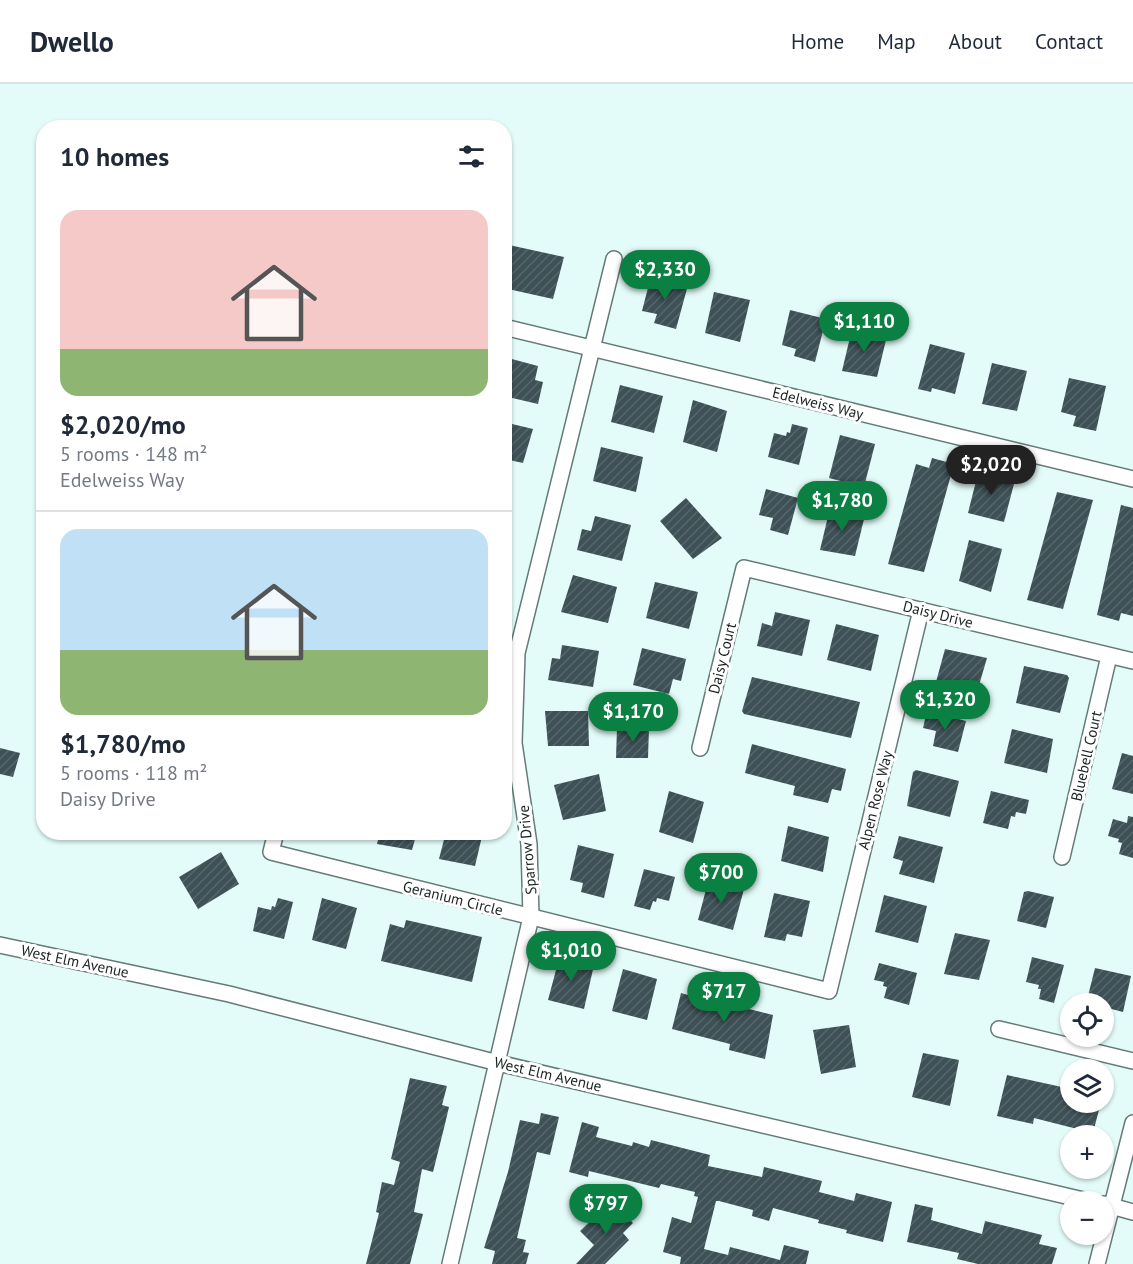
<!DOCTYPE html>
<html lang="en">
<head>
<meta charset="utf-8">
<style>
	:root { --surface:#fff; --page:#f6f6f7; --text:#1f2937; --muted:#747a83; --line:#e0e1e3; --accent:#0b8043 }
	body { margin:0; font-family:"PT Sans",sans-serif; background:var(--page); color:var(--text); height:100vh; display:flex; flex-direction:column; font-size:22px; white-space:nowrap }
	* { box-sizing:border-box; margin:0 }
	p { font-size:20px; color:var(--muted) }
	.icon { flex:none; width:33px; height:33px; fill:none; stroke:currentColor; stroke-width:2; stroke-linecap:round; stroke-linejoin:round }
	.map { position:relative; flex:1; overflow:hidden }
	.panel { position:absolute; left:36px; top:36px; width:476px; height:720px; display:flex; flex-direction:column; background:var(--surface); border-radius:24px; box-shadow:0 2px 4px #0004 }
	.panel>* { flex:none }
	.fabs { position:absolute; left:1060px; top:909px; display:grid; gap:12px }
	.fabs a { display:grid; place-items:center; width:54px; height:54px; border-radius:50%; background:var(--surface); box-shadow:0 2px 4px #0004; font-size:30px }
	.price { position:absolute; translate:-50% -51px; padding:0 14px; border-radius:21px; background:var(--accent); color:#fff; font-size:20px; line-height:39px; filter:drop-shadow(0 2px 3px #0008) }
	.price::after { content:''; position:absolute; left:50%; top:36px; width:18px; height:14px; margin-left:-9px; background:inherit; clip-path:polygon(0 0,100% 0,50% 100%) }
	.price.active { background:#222; color:#fff }
	ul { padding:0; list-style:none }
	li { display:grid; align-content:center; gap:12px; height:318px; padding:0 24px }
	li+li { border-top:2px solid var(--line) }
	li span { display:grid; place-items:center; height:186px; border-radius:18px; color:#555 }
	li>.icon { margin-inline-start:auto }
	span .icon { width:108px; height:108px; fill:#fffc; stroke-width:1 }
	li b { font-size:26px }
	h2 { display:flex; justify-content:space-between; align-items:center; height:72px; padding:0 24px; font-size:26px }
	header { display:flex; align-items:center; gap:36px; box-sizing:border-box; height:84px; padding:0 30px; background:var(--surface); border-bottom:2px solid var(--line) }
	header strong { font-size:28px }
	nav { display:flex; gap:33px; margin-inline-start:auto; font-size:21px }
	.map>svg:first-child { display:block }
</style>
</head>
<body>
<header>
<strong>Dwello</strong>
<nav><a>Home</a><a>Map</a><a>About</a><a>Contact</a></nav>
</header>
<div class="map">
<svg width="1133" height="1180" viewBox="0 0 1133 1180">
	<defs>
		<pattern id="building-hatch" width="6" height="6" patternUnits="userSpaceOnUse" patternTransform="scale(1.5)"><rect width="6" height="6" fill="#3e5157"/><path d="M-1 1l2-2M0 6l6-6M5 7l2-2" fill="none" stroke="#57676b"/></pattern>
	</defs>
	<rect width="100%" height="100%" fill="#e4fcf9"/>
	<g fill="url(#building-hatch)">
		<polygon points="504,160 564,173 553,215 504,204"/>
		<polygon points="651,192 688,201 676,245 654,239 657,230 642,227"/>
		<polygon points="714,208 750,216 740,258 705,249"/>
		<polygon points="790,226 826,235 815,278 794,272 796,265 782,261"/>
		<polygon points="852,245 887,252 877,293 842,287"/>
		<polygon points="930,260 965,269 955,310 932,304 931,308 918,305"/>
		<polygon points="504,273 538,282 535,296 543,298 538,320 504,312"/>
		<polygon points="992,279 1027,287 1017,327 982,320"/>
		<polygon points="1069,294 1106,302 1096,347 1073,342 1076,332 1061,328"/>
		<polygon points="620,301 663,312 654,349 611,338"/>
		<polygon points="693,316 727,327 717,368 683,358"/>
		<polygon points="504,338 533,345 523,379 504,375"/>
		<polygon points="792,340 808,344 799,381 768,373 774,349 786,352 787,348 790,349"/>
		<polygon points="840,351 875,360 864,403 829,394"/>
		<polygon points="601,363 643,373 636,408 593,397"/>
		<polygon points="932,374 954,380 924,488 888,480 916,380 929,384"/>
		<polygon points="979,385 1015,396 1004,438 968,429"/>
		<polygon points="766,405 798,414 788,451 770,446 773,434 759,431"/>
		<polygon points="1057,408 1093,416 1063,525 1027,516"/>
		<polygon points="686,414 722,454 693,475 660,437"/>
		<polygon points="1121,421 1133,424 1133,532 1121,529 1119,537 1097,531"/>
		<polygon points="830,424 865,431 855,472 820,466"/>
		<polygon points="595,432 631,441 622,477 577,466 582,445 591,447"/>
		<polygon points="969,456 1002,465 991,508 959,497"/>
		<polygon points="573,491 617,503 608,539 561,528"/>
		<polygon points="655,498 698,508 689,545 646,534"/>
		<polygon points="775,528 810,536 802,572 757,562 762,539 772,542"/>
		<polygon points="836,540 879,551 871,587 827,576"/>
		<polygon points="562,561 599,567 593,603 548,596 552,574 560,575"/>
		<polygon points="642,564 686,575 681,597 673,595 669,610 633,601"/>
		<polygon points="945,565 987,574 977,608 936,598"/>
		<polygon points="1024,582 1067,591 1069,594 1060,629 1016,619"/>
		<polygon points="752,593 860,618 851,654 744,630 742,627"/>
		<polygon points="545,627 588,627 589,662 548,662"/>
		<polygon points="927,627 966,637 958,668 933,662 936,647 923,644"/>
		<polygon points="617,644 649,644 648,674 616,674"/>
		<polygon points="1012,645 1053,655 1047,689 1004,679"/>
		<polygon points="752,660 846,685 841,707 832,705 828,719 793,711 795,702 745,689"/>
		<polygon points="0,664 20,669 13,693 0,690"/>
		<polygon points="1122,669 1133,672 1133,710 1112,705"/>
		<polygon points="916,686 959,697 950,733 907,722 913,688"/>
		<polygon points="599,690 606,727 563,736 554,701"/>
		<polygon points="669,707 704,718 693,759 659,748"/>
		<polygon points="991,707 1029,716 1026,730 1016,728 1015,733 1011,732 1008,745 983,739"/>
		<polygon points="1128,732 1133,733 1133,774 1119,770 1122,759 1118,758 1119,755 1108,752 1113,735 1127,739"/>
		<polygon points="788,742 829,753 823,788 781,777"/>
		<polygon points="380,748 417,748 412,766 377,760"/>
		<polygon points="446,748 483,748 475,782 439,775"/>
		<polygon points="899,752 943,763 934,799 899,790 903,777 893,774"/>
		<polygon points="578,761 614,770 604,814 581,808 583,799 570,796"/>
		<polygon points="221,768 239,800 198,825 179,793"/>
		<polygon points="644,785 675,793 669,817 657,814 656,818 653,817 650,826 634,822"/>
		<polygon points="709,794 744,805 733,846 698,836"/>
		<polygon points="1028,807 1054,813 1046,844 1017,837 1024,808"/>
		<polygon points="774,809 810,817 802,853 787,850 785,857 764,853"/>
		<polygon points="884,811 927,822 918,859 875,848"/>
		<polygon points="278,814 293,818 284,855 253,847 258,823 271,826 272,822 275,823"/>
		<polygon points="322,814 357,824 346,865 312,856"/>
		<polygon points="406,836 482,853 472,898 381,877 390,840 404,844"/>
		<polygon points="955,849 990,856 979,896 944,890"/>
		<polygon points="560,871 594,881 584,925 548,916"/>
		<polygon points="1032,873 1064,881 1054,919 1039,915 1041,905 1038,905 1039,901 1026,898"/>
		<polygon points="879,879 917,889 909,921 884,914 887,903 883,902 884,898 874,896"/>
		<polygon points="1095,884 1131,892 1123,928 1104,923 1104,920 1086,920"/>
		<polygon points="623,885 657,895 647,936 612,927"/>
		<polygon points="697,904 719,910 717,917 773,931 765,975 729,966 730,960 672,945 681,909 695,913"/>
		<polygon points="849,941 856,983 821,990 813,946"/>
		<polygon points="923,969 959,976 950,1022 912,1013"/>
		<polygon points="1007,991 1071,1005 1071,1018 1101,1018 1093,1049 1034,1034 1033,1040 997,1032"/>
		<polygon points="410,994 447,1002 442,1021 449,1023 445,1040 433,1088 422,1085 414,1128 423,1130 410,1180 366,1180 379,1129 376,1128 382,1098 394,1101 400,1078 391,1075"/>
		<polygon points="541,1029 559,1033 550,1071 537,1068 517,1154 526,1156 523,1168 529,1169 526,1180 492,1180 495,1167 484,1164 508,1088 520,1036 539,1040"/>
		<polygon points="582,1038 599,1043 596,1053 632,1062 633,1058 649,1063 651,1056 710,1071 708,1082 762,1093 764,1083 822,1097 819,1108 854,1117 856,1109 892,1118 883,1158 846,1149 847,1146 818,1139 819,1136 773,1124 769,1137 752,1132 753,1126 719,1117 716,1117 704,1165 728,1171 730,1163 780,1176 784,1161 809,1167 806,1180 680,1180 681,1173 663,1168 672,1133 691,1139 698,1113 694,1112 695,1108 661,1100 659,1104 589,1087 588,1093 569,1088"/>
		<polygon points="611,1117 633,1139 623,1149 629,1156 605,1180 576,1180 594,1161 580,1147"/>
		<polygon points="915,1120 933,1124 931,1136 982,1150 985,1137 1042,1151 1039,1160 1057,1164 1052,1180 978,1180 957,1175 959,1169 907,1158"/>
	</g>
	<g fill="none" stroke-linecap="round" stroke-linejoin="round">
		<defs>
			<g id="minor">
				<polyline points="504,243 1133,395"/>
				<polyline points="700,664 744,484 1133,577"/>
				<polyline points="276,748 271,768 829,907 921,526"/>
				<polyline points="1062,773 1109,572"/>
				<polyline points="0,861 229,910 498,979 1092,1118"/>
				<polyline points="999,945 1133,977"/>
				<polyline points="1104,1120 1133,1128"/>
				<polyline points="450,1180 531,833 529,760 514,659 517,569 614,175"/>
				<polyline points="1097,1180 1133,1039"/>
			</g>
		</defs>
		<use href="#minor" stroke="#657b78" stroke-width="18"/>
		<use href="#minor" stroke="#fff" stroke-width="15"/>
	</g>
	<g text-anchor="middle" dominant-baseline="central" stroke-width="6" stroke-linejoin="round" paint-order="stroke">
		<g font-size="15" fill="#1a2322" stroke="#fff">
			<text transform="translate(818 319) rotate(14)">Edelweiss Way</text>
			<text transform="translate(938 530) rotate(14)">Daisy Drive</text>
			<text transform="translate(722 574) rotate(-76)">Daisy Court</text>
			<text transform="translate(1086 672) rotate(-77)">Bluebell Court</text>
			<text transform="translate(875 716) rotate(-76)">Alpen Rose Way</text>
			<text transform="translate(527 766) rotate(-95)">Sparrow Drive</text>
			<text transform="translate(453 814) rotate(14)">Geranium Circle</text>
			<text transform="translate(75 877) rotate(12)">West Elm Avenue</text>
			<text transform="translate(548 990) rotate(13)">West Elm Avenue</text>
		</g>
	</g>
</svg>
<div class="fabs">
<a><svg class="icon" aria-label="locate" viewBox="0 0 24 24"><circle cx="12" cy="12" r="6"/><path d="M12 2v4M12 18v4M2 12h4M18 12h4"/></svg></a>
<a><svg class="icon" aria-label="layers" viewBox="0 0 24 24"><path d="M12 4l9 5-9 5-9-5zM3 14l9 5 9-5"/></svg></a>
<a>+</a>
<a>−</a>
</div>
<b class="price" style="left:665px;top:217px">$2,330</b>
<b class="price" style="left:864px;top:269px">$1,110</b>
<b class="price active" style="left:991px;top:412px">$2,020</b>
<b class="price" style="left:842px;top:448px">$1,780</b>
<b class="price" style="left:945px;top:647px">$1,320</b>
<b class="price" style="left:633px;top:659px">$1,170</b>
<b class="price" style="left:721px;top:820px">$700</b>
<b class="price" style="left:571px;top:898px">$1,010</b>
<b class="price" style="left:724px;top:939px">$717</b>
<b class="price" style="left:606px;top:1151px">$797</b>
<section class="panel">
<h2>10 homes<svg class="icon" aria-label="filters" viewBox="0 0 24 24"><path d="M4 7h16M4 17h16"/><circle cx="9" cy="7" r="2"/><circle cx="15" cy="17" r="2"/></svg></h2>
<ul>
<li><span style="background:linear-gradient(#f6c9c9 75%,#8fb573 0)"><svg class="icon" aria-label="home" viewBox="0 0 24 24"><path d="M3 11l9-7 9 7M6 9v11h12V9"/></svg></span><div><b>$2,020/mo</b><p>5 rooms · 148 m²</p><p>Edelweiss Way</p></div></li>
<li><span style="background:linear-gradient(#bfe0f5 65%,#8fb573 0)"><svg class="icon" aria-label="home" viewBox="0 0 24 24"><path d="M3 11l9-7 9 7M6 9v11h12V9"/></svg></span><div><b>$1,780/mo</b><p>5 rooms · 118 m²</p><p>Daisy Drive</p></div></li>
</ul>
</section>
</div>
</body>
</html>
